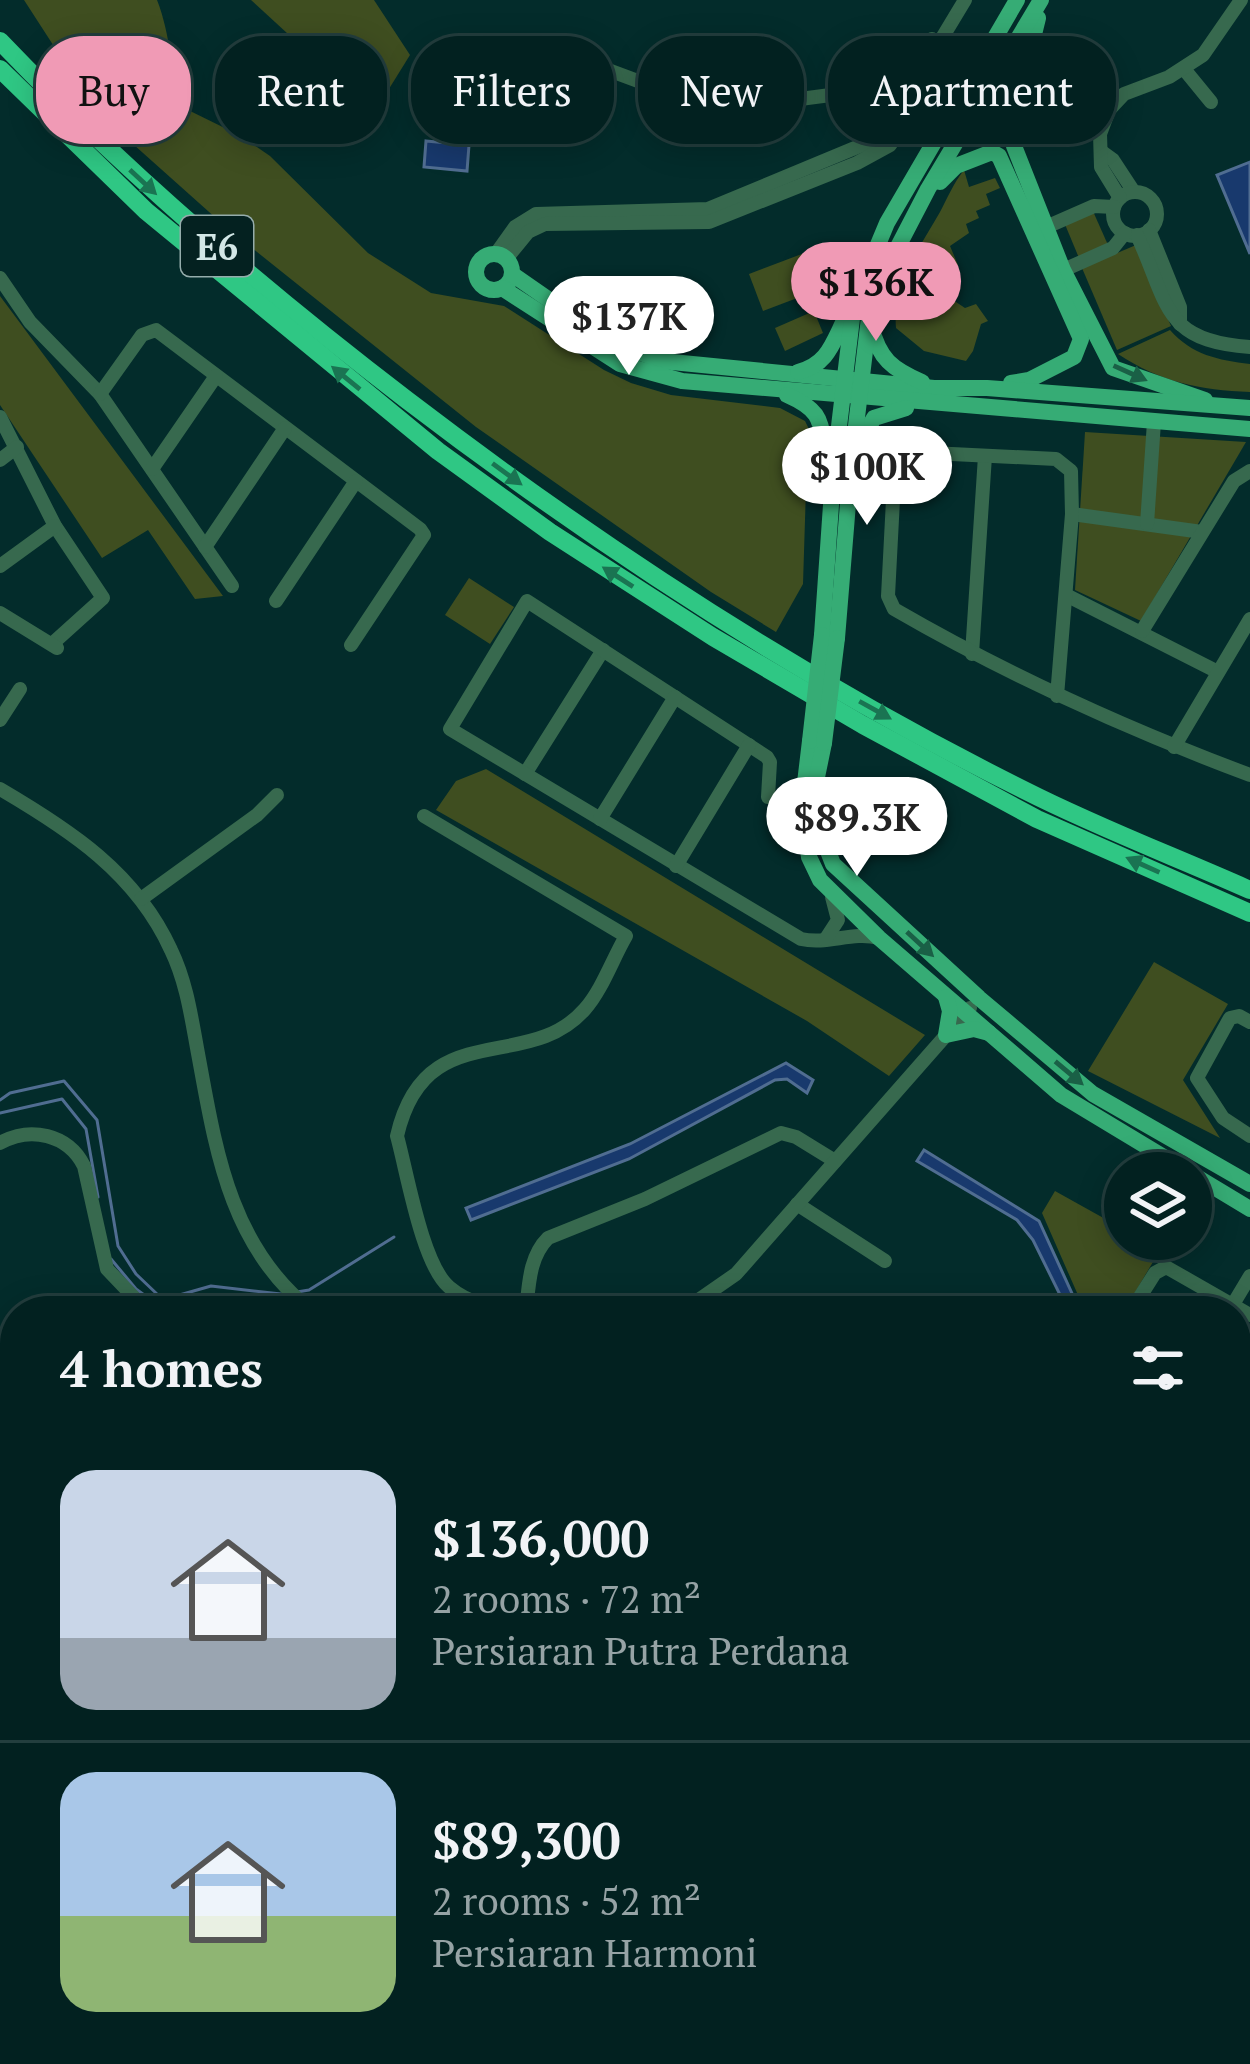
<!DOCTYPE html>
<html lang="en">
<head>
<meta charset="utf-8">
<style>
	:root { --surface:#022120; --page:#102e2d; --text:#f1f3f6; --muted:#96a3a5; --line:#233e3e; --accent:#f09ab5 }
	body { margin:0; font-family:"PT Serif",serif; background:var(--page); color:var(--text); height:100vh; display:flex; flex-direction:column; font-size:45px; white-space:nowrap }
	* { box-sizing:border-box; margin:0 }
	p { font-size:39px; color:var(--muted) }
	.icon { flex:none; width:66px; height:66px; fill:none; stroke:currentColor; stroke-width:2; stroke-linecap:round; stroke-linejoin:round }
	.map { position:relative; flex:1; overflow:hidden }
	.details { position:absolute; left:0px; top:1296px; width:1251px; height:768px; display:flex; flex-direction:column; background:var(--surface); border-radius:48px 48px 0 0; box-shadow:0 6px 30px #0003,0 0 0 3px var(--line) }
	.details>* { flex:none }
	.banner { position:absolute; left:36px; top:36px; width:1179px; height:108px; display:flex; gap:24px }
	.controls { position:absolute; left:1104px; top:1152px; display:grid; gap:24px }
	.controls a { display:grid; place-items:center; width:108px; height:108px; border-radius:50%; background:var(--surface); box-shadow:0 6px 30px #0003,0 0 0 3px var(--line); font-size:60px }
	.price { position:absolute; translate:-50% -102px; padding:0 27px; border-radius:42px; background:#fff; color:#222; font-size:39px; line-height:78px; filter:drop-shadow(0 3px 6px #0008) }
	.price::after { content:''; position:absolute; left:50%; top:72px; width:36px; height:27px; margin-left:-18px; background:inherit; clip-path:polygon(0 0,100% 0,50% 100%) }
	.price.on { background:var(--accent); color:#111 }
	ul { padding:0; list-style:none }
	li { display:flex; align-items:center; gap:36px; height:300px; padding:0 60px }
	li+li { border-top:3px solid var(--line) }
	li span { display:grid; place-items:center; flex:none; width:336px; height:240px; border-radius:36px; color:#555 }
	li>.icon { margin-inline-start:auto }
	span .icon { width:144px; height:144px; fill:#fffc; stroke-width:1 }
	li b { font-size:51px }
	h2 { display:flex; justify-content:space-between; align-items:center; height:144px; padding:0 60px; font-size:51px }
	.pill { padding:0 42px; border-radius:48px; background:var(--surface); box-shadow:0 6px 30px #0003,0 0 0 3px var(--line); font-size:42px; line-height:108px }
	.pill.on { background:var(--accent); color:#111 }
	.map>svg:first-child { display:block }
</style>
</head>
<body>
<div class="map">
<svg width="1250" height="2064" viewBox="0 0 1250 2064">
	<rect width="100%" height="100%" fill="#032c2b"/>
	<g fill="#3f4e20">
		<path d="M24,0H157C171,35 170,72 184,108L241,136L270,156L368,253L431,293L504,306L604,370L631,383L671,395L780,408L805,421L812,435L813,451L806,488L803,584L776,632L711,592L476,427L227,228L124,136L68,68Z"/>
		<polygon points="251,0 374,0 410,55 374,113"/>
		<path d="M964,170L969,187L995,178L1000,188L986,194L990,205L976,211L979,218L966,224L969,233L950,246L958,265L942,272L944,294L965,308L976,304L988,321L981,324L973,351L966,361L924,351L896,328C892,284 919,249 940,212C948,197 953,184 964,170Z"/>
		<polygon points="1092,209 1108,245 1079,258 1064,222"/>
		<polygon points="1136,245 1171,326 1117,350 1082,268"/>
		<polygon points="807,252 821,289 763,311 749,274"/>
		<polygon points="0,296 223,596 195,599 148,530 102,558 0,405"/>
		<polygon points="814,311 823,333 785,351 775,328"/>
		<path d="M1170,330C1192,355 1218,360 1250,364V392C1200,390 1160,382 1118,354Z"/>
		<polygon points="1085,432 1246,442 1141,621 1075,590"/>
		<polygon points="469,578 514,607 490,644 445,615"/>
		<polygon points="486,769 925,1035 889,1076 807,1021 436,810 456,781"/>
		<polygon points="1154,962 1228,1004 1183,1080 1220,1138 1088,1071"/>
		<polygon points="1055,1191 1125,1230 1125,1239 1141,1239 1160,1250 1124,1311 1085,1311 1042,1213"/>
	</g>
	<g fill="#18396d" stroke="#506d91" stroke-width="3">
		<polygon points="426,141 469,145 467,171 424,167"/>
		<polygon points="1250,162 1250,254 1217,175"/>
		<polygon points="786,1063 813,1080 807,1093 787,1079 775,1080 629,1159 471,1220 466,1208 630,1144"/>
		<polygon points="924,1150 1039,1221 1080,1311 1068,1311 1033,1240 1017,1220 917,1161"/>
		<polygon points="0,1432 15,1525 15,1918 0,1831"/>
		<polygon points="40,2049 103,2049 106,2064 43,2064"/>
	</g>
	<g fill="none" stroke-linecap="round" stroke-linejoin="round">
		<g stroke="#506d91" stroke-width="3">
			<polyline points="0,1100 10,1093 64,1081 97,1120 118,1246 136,1274 158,1295 176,1296 211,1286 281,1294"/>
			<polyline points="0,1113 62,1099 86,1129 98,1197"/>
			<polyline points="111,1259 136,1289 166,1311"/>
			<polyline points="297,1292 309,1290 394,1237"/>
			<polyline points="1236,1924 1250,1920"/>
			<polyline points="876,2049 893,2064"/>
		</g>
		<g stroke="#37694e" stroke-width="14">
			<polyline points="440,51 576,58 654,87 748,100 800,99 861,91 884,95"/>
			<polyline points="1184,69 1211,102"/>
			<polyline points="898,74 932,39"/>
			<polyline points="851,91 863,82 903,74 918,88 913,104 898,109 889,104 883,91 889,79"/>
			<polyline points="919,91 933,53 965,0"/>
			<polyline points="1102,152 1113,160 1134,192"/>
			<circle cx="1135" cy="214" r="22"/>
			<polyline points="1120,198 1101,167 1100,134 1109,110 1124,94 1169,77 1203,55 1241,0"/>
			<polyline points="1149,230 1180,307 1180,324"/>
			<polyline points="1037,231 1094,206 1114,207"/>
			<path d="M1137,235C1169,304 1162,341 1250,347"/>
			<polyline points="495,255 515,227 536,214 708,209 879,138 889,125 893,108"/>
			<polyline points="506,259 528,232 545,224 709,222 857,163 890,145 903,127 909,107"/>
			<polyline points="1059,272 1113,248 1125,233"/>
			<polyline points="0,278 30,322 100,394 232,586"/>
			<polyline points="100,394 142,335 156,330 420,529 424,535 351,645"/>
			<polyline points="0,417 55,526 103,598 52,644"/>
			<polyline points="0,460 17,447"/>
			<polyline points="152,469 216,376"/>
			<polyline points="1072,514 1202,532"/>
			<polyline points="1147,524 1154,422"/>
			<polyline points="205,547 285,428"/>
			<polyline points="0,566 55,526"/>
			<polyline points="1066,595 1218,672"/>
			<polyline points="276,601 356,481"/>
			<polyline points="0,613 57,648"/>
			<polyline points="1142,631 1234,481 1250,471"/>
			<polyline points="972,654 985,456"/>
			<path d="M1057,696L1072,514L1071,471L1056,459L911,452L895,461L888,596L894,609C1008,675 1127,729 1250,775"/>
			<polyline points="0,720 20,689"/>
			<polyline points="1174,747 1250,619"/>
			<polyline points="525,774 603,650"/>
			<path d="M0,789C70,830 136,873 171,950C186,981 191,1015 197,1048C215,1145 228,1246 312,1311"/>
			<path d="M768,797L770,762L767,757L527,601L450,729L801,939C828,945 852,931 879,938"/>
			<path d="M424,816L626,936C613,958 602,990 585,1009C528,1075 425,1014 397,1136C407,1172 422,1264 449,1287C469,1304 493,1308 519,1311"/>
			<polyline points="600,819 675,697"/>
			<polyline points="676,866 749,745"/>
			<polyline points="141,899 257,815 277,795"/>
			<polyline points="825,940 838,920 832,897"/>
			<polyline points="1250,1022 1239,1016 1230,1018 1197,1078 1223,1118 1250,1136"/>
			<path d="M0,1143C30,1126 68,1134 84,1166L107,1269L147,1311"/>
			<polyline points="797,1204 885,1261"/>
			<path d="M526,1311C529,1285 529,1257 548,1238L645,1199L781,1133L796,1137L835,1161"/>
			<polyline points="669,1311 687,1308 736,1274 970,1008"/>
			<polyline points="1131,1311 1155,1273 1166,1267 1250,1315"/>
			<polyline points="1229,1311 1250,1276"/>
			<polyline points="1236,1404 1250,1412"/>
			<polyline points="1236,1578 1250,1588"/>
			<polyline points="1236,1791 1250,1787"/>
			<polyline points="153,2049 153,2064"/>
			<polyline points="568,2049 602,2059"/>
			<polyline points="849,2049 867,2064"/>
			<polyline points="1067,2049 1083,2064"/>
			<polyline points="276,2064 283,2049"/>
			<polyline points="1185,2064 1235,2049"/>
		</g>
		<g stroke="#36ac75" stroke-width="16">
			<polyline points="1038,18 1011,128 1014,146 1063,270 1113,368 1205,400"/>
			<polyline points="940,182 956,166 992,152 999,156 1081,339 1074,357 1029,380 1011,383"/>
			<circle cx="494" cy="272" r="18"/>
			<polyline points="512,274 607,340 662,361 934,388 987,388 1250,408"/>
			<polyline points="502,288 620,364 682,381 1250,429"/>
			<path d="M871,326C879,359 892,369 922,382"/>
			<path d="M798,372C830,364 833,340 848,313"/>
			<path d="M787,395C830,414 817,427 829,464"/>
			<polyline points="859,444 874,418 906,408"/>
			<polyline points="822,635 833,476 854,302 887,223 1017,0"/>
			<polyline points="837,638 851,467 869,318 889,264 928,189 1041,0"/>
			<polyline points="810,741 802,808 809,857 820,880 879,938 1061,1095 1250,1209"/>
			<polyline points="824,743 816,782 819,828 833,864 979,998 1093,1094 1250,1184"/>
			<polyline points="946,997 950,1011 946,1035 974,1029 989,1033"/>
		</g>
		<g stroke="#2fc784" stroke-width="18">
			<path d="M0,41C125,172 263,290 407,400C602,549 806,682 1026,791C1099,828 1176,857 1250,890"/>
			<polyline points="0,69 146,211 438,451 550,532 713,637 863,725 1037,819 1250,913"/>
		</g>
		<g stroke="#36ac75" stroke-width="16">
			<polyline points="810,741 822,635"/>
			<polyline points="824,743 837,638"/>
		</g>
	</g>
	<defs><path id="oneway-solid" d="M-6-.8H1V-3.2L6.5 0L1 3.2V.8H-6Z" transform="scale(3)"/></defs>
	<g fill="#1a7452">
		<use href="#oneway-solid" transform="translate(143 182) rotate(43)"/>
		<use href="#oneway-solid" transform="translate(346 378) rotate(-141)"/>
		<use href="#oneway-solid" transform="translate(507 474) rotate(36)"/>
		<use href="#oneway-solid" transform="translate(618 577) rotate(-147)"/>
		<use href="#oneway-solid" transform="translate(875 710) rotate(29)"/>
		<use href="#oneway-solid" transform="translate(1143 865) rotate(-156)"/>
	</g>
	<g fill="#1a6046">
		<use href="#oneway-solid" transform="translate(1130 373) rotate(24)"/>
		<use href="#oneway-solid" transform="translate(920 944) rotate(43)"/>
		<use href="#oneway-solid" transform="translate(1069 1073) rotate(40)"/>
	</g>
	<g text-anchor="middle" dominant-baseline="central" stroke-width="10" stroke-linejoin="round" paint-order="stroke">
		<rect fill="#042120" stroke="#95acab" stroke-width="3" x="181" y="216" width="72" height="60" rx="9"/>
		<g font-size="36" font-weight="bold" fill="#d3e7e6">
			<text x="217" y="246">E6</text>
		</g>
	</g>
</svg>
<div class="controls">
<a><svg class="icon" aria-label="layers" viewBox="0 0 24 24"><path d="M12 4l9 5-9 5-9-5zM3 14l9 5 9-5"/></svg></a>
</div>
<b class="price on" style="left:876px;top:344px">$136K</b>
<b class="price" style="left:629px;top:378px">$137K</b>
<b class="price" style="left:867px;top:528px">$100K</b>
<b class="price" style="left:857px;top:879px">$89.3K</b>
<div class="banner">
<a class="pill on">Buy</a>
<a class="pill">Rent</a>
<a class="pill">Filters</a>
<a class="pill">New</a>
<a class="pill">Apartment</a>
</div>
<section class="details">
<h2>4 homes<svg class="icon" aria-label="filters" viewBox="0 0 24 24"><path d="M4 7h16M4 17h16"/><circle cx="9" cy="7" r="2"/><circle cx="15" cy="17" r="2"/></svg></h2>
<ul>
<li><span style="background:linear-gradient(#c9d6e8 70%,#9aa5b1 0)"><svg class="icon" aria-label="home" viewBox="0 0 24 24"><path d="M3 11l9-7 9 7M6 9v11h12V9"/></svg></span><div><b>$136,000</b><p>2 rooms · 72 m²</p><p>Persiaran Putra Perdana</p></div></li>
<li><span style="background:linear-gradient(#a9c7e8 60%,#8fb573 0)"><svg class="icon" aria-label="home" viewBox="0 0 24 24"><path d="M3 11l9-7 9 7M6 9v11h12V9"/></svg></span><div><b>$89,300</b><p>2 rooms · 52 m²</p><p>Persiaran Harmoni</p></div></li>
</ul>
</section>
</div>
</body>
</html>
